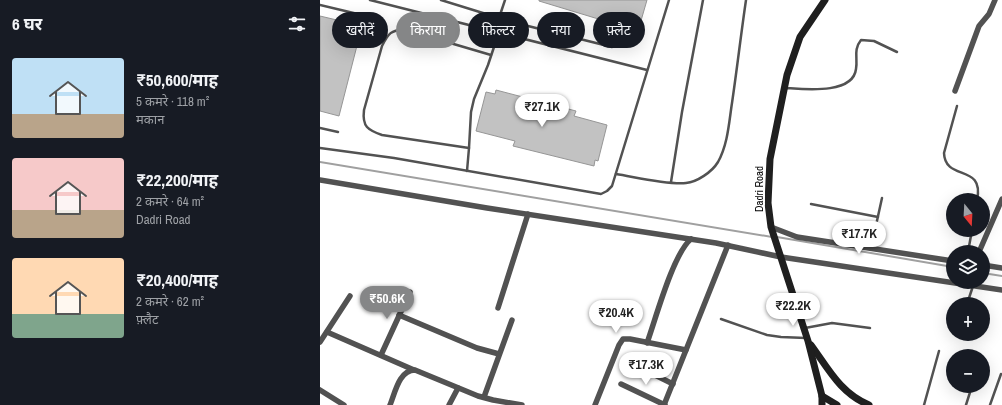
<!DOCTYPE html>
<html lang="hi">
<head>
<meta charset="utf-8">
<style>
	:root { --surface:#171b24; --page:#242831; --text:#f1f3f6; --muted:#9ea1a6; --accent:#858687 }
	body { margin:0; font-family:"Archivo Narrow","Noto Sans Devanagari",sans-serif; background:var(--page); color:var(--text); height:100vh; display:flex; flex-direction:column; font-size:15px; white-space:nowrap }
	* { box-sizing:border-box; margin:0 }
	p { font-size:13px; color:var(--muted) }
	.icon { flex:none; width:22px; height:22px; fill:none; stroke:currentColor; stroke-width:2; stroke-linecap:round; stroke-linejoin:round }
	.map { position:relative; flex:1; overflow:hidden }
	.details { display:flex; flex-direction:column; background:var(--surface); width:320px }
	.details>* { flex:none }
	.top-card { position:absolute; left:12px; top:12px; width:380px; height:36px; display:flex; gap:8px }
	.needle { width:26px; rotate:162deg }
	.controls { position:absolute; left:626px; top:193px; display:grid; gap:8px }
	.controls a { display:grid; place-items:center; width:44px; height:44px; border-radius:50%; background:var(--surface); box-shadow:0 4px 16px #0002; font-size:20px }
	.price { position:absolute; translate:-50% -34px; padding:0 9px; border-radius:14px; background:#fff; color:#222; font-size:13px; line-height:26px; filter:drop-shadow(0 1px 2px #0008) }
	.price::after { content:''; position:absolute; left:50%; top:24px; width:12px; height:9px; margin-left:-6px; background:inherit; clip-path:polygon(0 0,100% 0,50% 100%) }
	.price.current { background:var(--accent); color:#fff }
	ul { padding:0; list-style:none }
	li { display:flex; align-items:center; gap:12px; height:100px; padding:0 12px }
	li span { display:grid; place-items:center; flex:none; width:112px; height:80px; border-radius:4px; color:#555 }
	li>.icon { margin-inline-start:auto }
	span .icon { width:48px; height:48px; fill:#fffc; stroke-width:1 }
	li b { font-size:17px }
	h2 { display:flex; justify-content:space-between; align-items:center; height:48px; padding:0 12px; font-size:17px }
	.tag { padding:0 14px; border-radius:18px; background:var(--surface); box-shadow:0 4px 16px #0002; font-size:14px; line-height:36px }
	.tag.current { background:var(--accent); color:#fff }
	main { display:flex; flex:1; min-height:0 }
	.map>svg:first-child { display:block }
</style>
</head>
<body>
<main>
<section class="details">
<h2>6 घर<svg class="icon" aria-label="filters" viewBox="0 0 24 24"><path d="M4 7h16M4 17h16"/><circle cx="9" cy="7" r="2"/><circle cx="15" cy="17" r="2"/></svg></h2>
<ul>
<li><span style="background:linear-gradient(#bfe0f5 70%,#b9a48a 0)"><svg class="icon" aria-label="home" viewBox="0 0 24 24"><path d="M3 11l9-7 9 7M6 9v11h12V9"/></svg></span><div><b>₹50,600/माह</b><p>5 कमरे · 118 m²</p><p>मकान</p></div></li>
<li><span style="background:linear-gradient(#f6c9c9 65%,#b9a48a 0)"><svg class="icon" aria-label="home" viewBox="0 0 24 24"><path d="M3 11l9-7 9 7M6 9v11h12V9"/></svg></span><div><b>₹22,200/माह</b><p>2 कमरे · 64 m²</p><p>Dadri Road</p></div></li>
<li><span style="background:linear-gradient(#ffd9b3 70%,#7fa58c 0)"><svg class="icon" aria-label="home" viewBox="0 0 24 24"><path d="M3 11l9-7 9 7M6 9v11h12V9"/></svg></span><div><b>₹20,400/माह</b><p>2 कमरे · 62 m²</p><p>फ़्लैट</p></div></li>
</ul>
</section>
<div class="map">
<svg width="682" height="405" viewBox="0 0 682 405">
	<rect width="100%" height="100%" fill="#fff"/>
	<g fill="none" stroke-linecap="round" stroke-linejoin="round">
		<g stroke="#a0a0a0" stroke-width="2">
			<polyline points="0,162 452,237"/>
			<polyline points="457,237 633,267"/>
			<polyline points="663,273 682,276"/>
		</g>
	</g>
	<g fill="#c2c2c2" stroke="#969696">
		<polygon points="219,0 327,0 318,31 219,1"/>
		<polygon points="0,16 42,26 19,116 0,111"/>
		<polygon points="176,90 256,111 254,116 287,125 278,161 275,160 274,166 193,146 195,141 156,131 166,92 175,94"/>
	</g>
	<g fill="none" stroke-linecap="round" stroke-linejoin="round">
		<g stroke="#525252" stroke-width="2.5">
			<polyline points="50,0 327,70"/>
			<polyline points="121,0 192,22 292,47"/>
			<polyline points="0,5 42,15"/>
			<polyline points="179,18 185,0"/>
			<path d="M465,88C483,89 533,95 536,69C538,58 533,50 541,40L554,41L577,52"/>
			<path d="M637,106L624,153C625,182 665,163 657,200"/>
			<polyline points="0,128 18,132"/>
			<polyline points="0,148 74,158 281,194 287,191 292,186 349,0"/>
			<path d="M149,148L62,135C48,130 42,127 44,110L62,46C68,34 71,29 86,30L171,55"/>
			<polyline points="147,171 149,148 151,112 154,99 168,65 179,32"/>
			<path d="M296,174C315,177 347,185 366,183C377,182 392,172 398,162C408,144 409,122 412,103C417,69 421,34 426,0"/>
			<polyline points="351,182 362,112 383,0"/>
			<polyline points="491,204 558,217"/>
			<polyline points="551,248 562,198"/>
			<polyline points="648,252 652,230"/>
			<polyline points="647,304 653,286"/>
			<polyline points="401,319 447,335 461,337 486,338"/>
			<polyline points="485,328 512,323 550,328"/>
			<polyline points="604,405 619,351"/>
			<polyline points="646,405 652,386"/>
			<polyline points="670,405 681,374"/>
		</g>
		<g stroke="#525252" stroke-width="5.5">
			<polyline points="635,91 659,26 669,14 675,0"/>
			<polyline points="0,180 167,208 396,243 461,257 682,290"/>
			<polyline points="451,227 477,237 633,261"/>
			<polyline points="659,252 682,199"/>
			<polyline points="663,265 682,268"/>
			<polyline points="178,308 208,214"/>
			<polyline points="79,315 157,348 179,354"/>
			<polyline points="7,332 94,370"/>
			<polyline points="0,342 30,296"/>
			<path d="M327,343C336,318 353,254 371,239"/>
			<polyline points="61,355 90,292"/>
			<polyline points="309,362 353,384"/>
			<polyline points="301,384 345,405"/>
			<polyline points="0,390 24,405"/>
			<polyline points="164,397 192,320"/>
			<path d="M70,405C75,393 79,370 95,370L158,396L173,400L202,405"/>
			<polyline points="129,405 138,388"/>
			<polyline points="275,405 299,345 303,339 310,339 366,350"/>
			<polyline points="344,405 408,245"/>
		</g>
		<g stroke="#1f1f1f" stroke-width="7">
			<path d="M491,345C508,368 520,393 549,405"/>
			<polyline points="502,396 517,405"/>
			<polyline points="502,405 502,396 488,341 451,227 448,203 450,159 467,75 480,37 505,0"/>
		</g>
	</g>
	<g text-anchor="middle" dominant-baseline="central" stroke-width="4" stroke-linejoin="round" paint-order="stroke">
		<g font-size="11" fill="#000" stroke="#fff">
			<text transform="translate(439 189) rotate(-90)">Dadri Road</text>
		</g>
	</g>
</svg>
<div class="controls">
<a><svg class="needle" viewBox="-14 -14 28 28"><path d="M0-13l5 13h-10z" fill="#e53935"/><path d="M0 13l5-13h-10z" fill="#9ea1a6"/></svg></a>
<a><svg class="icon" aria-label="layers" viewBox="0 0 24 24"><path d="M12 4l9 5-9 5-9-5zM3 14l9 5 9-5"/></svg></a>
<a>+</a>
<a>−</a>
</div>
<b class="price" style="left:222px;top:128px">₹27.1K</b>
<b class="price" style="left:539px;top:255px">₹17.7K</b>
<b class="price current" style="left:67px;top:320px">₹50.6K</b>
<b class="price" style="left:473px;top:327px">₹22.2K</b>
<b class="price" style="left:296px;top:334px">₹20.4K</b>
<b class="price" style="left:326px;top:386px">₹17.3K</b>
<div class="top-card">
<a class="tag">खरीदें</a>
<a class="tag current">किराया</a>
<a class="tag">फ़िल्टर</a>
<a class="tag">नया</a>
<a class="tag">फ़्लैट</a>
</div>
</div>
</main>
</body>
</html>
